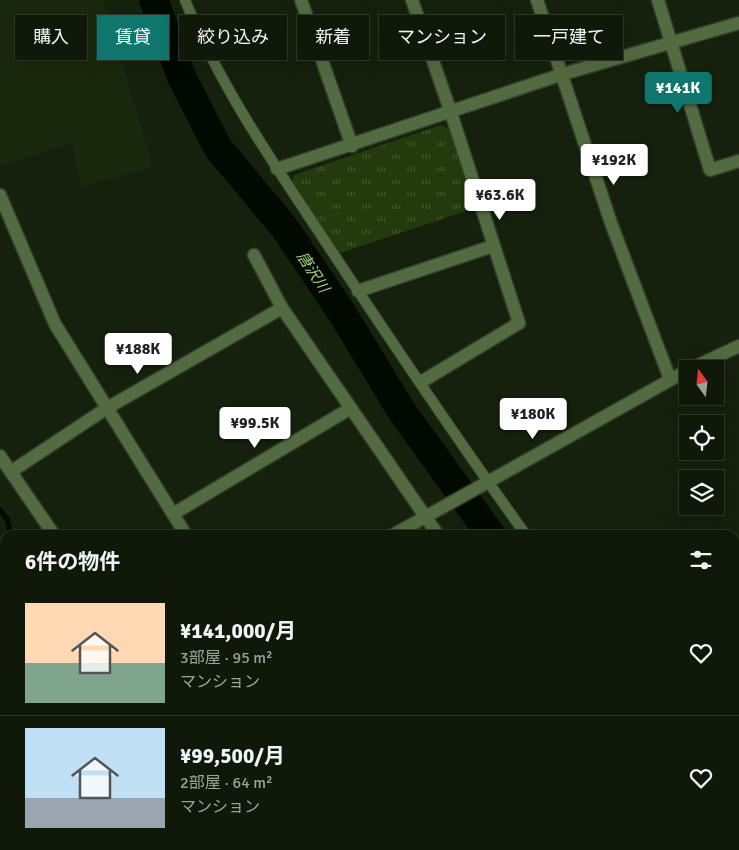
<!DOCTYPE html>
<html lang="ja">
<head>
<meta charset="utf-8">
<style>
	:root { --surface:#101909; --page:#1e2617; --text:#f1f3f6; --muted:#9ca09c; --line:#30382a; --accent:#0f766e }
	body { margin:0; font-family:Signika,"Noto Sans JP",sans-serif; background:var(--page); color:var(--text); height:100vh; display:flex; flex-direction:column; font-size:19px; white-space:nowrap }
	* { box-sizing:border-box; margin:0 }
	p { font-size:16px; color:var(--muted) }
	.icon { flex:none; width:28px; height:28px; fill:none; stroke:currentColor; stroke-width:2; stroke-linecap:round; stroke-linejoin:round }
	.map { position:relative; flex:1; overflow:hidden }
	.side { position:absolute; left:0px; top:530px; width:740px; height:320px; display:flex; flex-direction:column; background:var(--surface); border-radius:15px 15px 0 0; box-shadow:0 5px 20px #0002,0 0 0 1px var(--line) }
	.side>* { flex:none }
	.hud { position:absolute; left:15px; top:15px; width:710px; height:45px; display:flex; gap:10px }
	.needle { width:32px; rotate:345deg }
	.buttons { position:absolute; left:679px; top:360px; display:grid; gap:10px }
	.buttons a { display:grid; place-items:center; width:45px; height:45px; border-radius:0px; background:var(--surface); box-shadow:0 5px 20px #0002,0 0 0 1px var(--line); font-size:25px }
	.price { position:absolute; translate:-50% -42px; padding:0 11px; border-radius:5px; background:#fff; color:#222; font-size:16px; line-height:32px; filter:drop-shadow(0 1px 2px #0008) }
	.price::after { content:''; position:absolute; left:50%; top:30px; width:15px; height:11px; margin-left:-8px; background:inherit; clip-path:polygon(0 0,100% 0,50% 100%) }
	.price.selected { background:var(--accent); color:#fff }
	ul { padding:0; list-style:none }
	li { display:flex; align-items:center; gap:15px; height:125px; padding:0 25px }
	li+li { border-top:1px solid var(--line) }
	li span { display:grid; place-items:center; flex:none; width:140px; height:100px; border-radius:0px; color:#555 }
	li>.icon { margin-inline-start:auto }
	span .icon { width:60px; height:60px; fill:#fffc; stroke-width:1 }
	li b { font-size:21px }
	h2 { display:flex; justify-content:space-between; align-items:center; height:60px; padding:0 25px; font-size:21px }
	.chip { padding:0 18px; border-radius:0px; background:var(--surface); box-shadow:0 5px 20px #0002,0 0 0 1px var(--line); font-size:18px; line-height:45px }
	.chip.selected { background:var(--accent); color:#fff }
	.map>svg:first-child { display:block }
</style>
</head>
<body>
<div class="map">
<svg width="739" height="850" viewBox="0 0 739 850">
	<defs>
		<pattern id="park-tufts" width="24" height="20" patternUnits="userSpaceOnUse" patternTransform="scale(1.25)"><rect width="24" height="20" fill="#223a0c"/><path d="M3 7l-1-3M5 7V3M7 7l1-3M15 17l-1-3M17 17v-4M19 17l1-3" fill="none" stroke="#42572f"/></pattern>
	</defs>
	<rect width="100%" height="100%" fill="#15210c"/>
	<polygon fill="#1a290d" points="0,0 103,0 153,167 81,187 72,143 0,166"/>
	<g fill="url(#park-tufts)">
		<polygon points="441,125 449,129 475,208 340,253 292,183 294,175"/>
		<polygon points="739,770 739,833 735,827 735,773"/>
	</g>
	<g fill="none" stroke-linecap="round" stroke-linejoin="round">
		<g stroke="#010900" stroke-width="5">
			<polyline points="0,510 7,519 11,535"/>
			<polyline points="221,845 224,850"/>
		</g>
		<g stroke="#010900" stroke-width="29">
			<polyline points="154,0 181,76 218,148 284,227 342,313 401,410 491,535"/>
			<polyline points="701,845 704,850"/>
		</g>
		<defs>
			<g id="service">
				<path d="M185,0C220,86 272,161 323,238C389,338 456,438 526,535"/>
				<polyline points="0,708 5,713"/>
				<polyline points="735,837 739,842"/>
				<polyline points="84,845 88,850"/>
			</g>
			<g id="minor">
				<polyline points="301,0 352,146"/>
				<polyline points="412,0 451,113 519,323 421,382"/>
				<polyline points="658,0 710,170 739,161"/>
				<polyline points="277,169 563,74 739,23"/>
				<polyline points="0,195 55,324 186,535"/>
				<polyline points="254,255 282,308 438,535"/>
				<polyline points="358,291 493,246"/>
				<polyline points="0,456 54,535"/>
				<polyline points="12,471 107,408 282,308"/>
				<polyline points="173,514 351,408"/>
				<polyline points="735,602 739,600"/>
				<polyline points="735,761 739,758"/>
				<polyline points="252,845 255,850"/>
				<polyline points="540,845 543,850"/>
				<polyline points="651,845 655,850"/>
				<polyline points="613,850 619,845"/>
			</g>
			<g id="tertiary">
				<polyline points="537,0 611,223 670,379"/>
				<polyline points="690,369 739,346"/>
				<polyline points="393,535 688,370"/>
				<polyline points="396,845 399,850"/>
			</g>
		</defs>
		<use href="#service" stroke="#323e2a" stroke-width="12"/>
		<use href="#minor" stroke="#323e2a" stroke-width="15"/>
		<use href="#tertiary" stroke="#323e2a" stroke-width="15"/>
		<use href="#service" stroke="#536b41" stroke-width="10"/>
		<use href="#minor" stroke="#536b41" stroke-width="12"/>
		<use href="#tertiary" stroke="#536b41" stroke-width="12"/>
	</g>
	<g text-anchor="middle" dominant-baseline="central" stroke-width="5" stroke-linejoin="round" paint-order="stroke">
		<g font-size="15" font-style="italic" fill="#a2d37e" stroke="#050903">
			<text transform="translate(313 272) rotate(57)">唐沢川</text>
		</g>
	</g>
</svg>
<div class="buttons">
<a><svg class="needle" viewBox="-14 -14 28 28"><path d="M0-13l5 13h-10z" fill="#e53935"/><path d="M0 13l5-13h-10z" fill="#9ca09c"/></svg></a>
<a><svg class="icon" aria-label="locate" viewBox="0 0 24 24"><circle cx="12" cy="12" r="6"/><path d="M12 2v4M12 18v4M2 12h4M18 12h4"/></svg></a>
<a><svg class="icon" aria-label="layers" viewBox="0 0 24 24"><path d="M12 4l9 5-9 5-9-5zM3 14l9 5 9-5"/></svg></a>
</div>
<b class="price selected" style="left:678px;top:114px">¥141K</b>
<b class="price" style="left:614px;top:186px">¥192K</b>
<b class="price" style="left:500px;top:221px">¥63.6K</b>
<b class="price" style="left:138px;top:375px">¥188K</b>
<b class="price" style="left:533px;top:440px">¥180K</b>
<b class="price" style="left:255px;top:449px">¥99.5K</b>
<div class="hud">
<a class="chip">購入</a>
<a class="chip selected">賃貸</a>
<a class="chip">絞り込み</a>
<a class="chip">新着</a>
<a class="chip">マンション</a>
<a class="chip">一戸建て</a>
</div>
<section class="side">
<h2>6件の物件<svg class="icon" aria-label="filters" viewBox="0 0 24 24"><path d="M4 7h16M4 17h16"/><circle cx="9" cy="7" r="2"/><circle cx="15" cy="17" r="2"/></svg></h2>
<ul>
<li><span style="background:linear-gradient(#ffd9b3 60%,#7fa58c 0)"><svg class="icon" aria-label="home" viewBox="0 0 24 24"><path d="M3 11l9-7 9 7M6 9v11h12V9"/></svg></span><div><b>¥141,000/月</b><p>3部屋 · 95 m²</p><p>マンション</p></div><svg class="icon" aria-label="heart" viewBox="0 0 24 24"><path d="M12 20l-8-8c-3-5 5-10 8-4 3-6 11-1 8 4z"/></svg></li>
<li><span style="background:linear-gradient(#bfe0f5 70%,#9aa5b1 0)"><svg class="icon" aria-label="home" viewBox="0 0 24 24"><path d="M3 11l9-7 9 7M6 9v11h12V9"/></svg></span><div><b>¥99,500/月</b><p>2部屋 · 64 m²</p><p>マンション</p></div><svg class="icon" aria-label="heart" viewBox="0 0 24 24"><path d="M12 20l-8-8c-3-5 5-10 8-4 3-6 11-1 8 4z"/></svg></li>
</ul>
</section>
</div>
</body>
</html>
